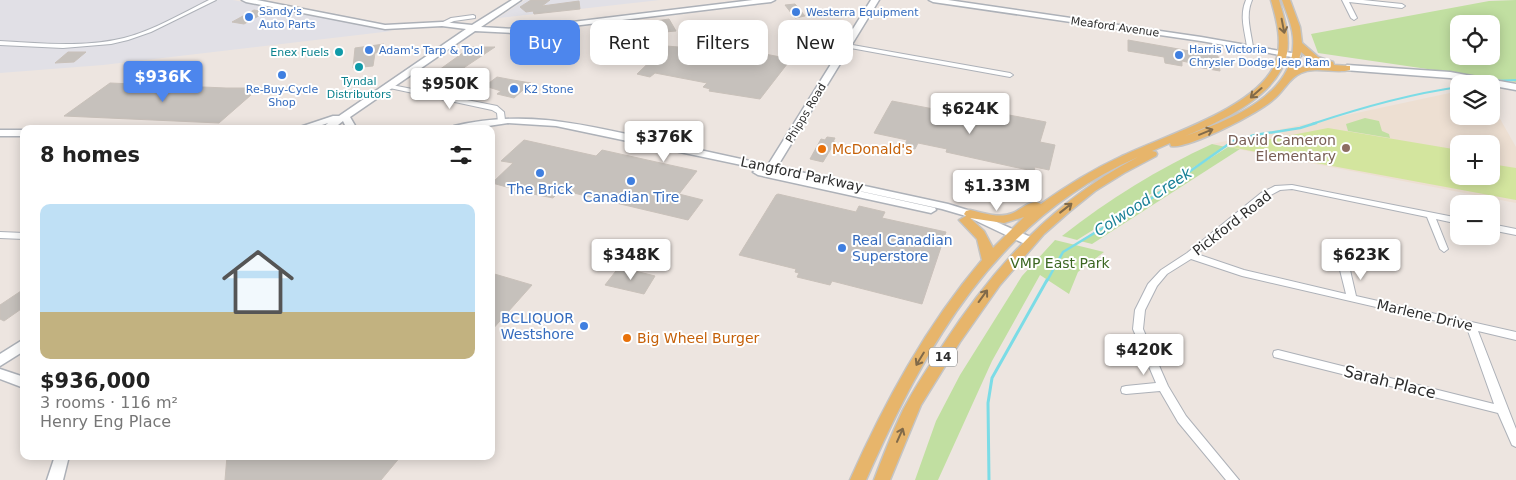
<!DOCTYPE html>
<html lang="en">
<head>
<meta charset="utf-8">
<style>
	:root { --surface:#fff; --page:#f2f2f2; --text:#222; --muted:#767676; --line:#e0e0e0; --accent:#4d86ed }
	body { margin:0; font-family:"DejaVu Sans",sans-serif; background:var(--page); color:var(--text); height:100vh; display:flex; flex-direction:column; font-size:19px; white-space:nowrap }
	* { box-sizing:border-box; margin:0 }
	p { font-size:16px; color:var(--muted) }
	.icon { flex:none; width:28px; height:28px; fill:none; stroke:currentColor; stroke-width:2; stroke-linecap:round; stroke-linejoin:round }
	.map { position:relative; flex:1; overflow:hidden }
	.sheet { position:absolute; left:20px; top:125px; width:475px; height:335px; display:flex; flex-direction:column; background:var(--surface); border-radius:10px; box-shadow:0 2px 12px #0003 }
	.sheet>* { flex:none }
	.guide { position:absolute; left:510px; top:20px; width:475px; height:45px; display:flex; gap:10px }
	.buttons { position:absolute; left:1450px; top:15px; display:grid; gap:10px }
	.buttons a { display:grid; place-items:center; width:50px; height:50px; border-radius:10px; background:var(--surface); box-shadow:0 2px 12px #0003; font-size:25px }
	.price { position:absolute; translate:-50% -42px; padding:0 11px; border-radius:5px; background:#fff; color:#222; font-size:16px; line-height:32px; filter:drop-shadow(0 1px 2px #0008) }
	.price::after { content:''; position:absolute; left:50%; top:30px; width:15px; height:11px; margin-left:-8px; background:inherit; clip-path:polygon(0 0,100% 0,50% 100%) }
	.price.selected { background:var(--accent); color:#fff }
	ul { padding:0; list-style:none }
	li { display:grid; align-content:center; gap:10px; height:265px; padding:0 20px }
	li+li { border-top:1px solid var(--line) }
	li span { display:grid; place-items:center; height:155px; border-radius:10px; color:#555 }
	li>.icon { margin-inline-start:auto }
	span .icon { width:90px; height:90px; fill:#fffc; stroke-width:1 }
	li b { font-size:21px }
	h2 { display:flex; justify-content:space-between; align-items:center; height:60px; padding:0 20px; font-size:21px }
	.pill { padding:0 18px; border-radius:10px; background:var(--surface); box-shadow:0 2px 12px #0003; font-size:18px; line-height:45px }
	.pill.selected { background:var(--accent); color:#fff }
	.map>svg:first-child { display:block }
</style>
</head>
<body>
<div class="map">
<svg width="1516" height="480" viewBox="0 0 1516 480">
	<rect width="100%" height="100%" fill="#ede5e0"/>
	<g fill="#e1e0e6">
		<polygon points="0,0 233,0 392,31 103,65 0,73"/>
		<polygon points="525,0 660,0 498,18"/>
	</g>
	<path fill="#eddfd2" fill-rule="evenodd" d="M1459,91V116H1491V103L1516,147V203L1212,144ZM1459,144H1491V176H1459Z"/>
	<g fill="#c1dfa1" fill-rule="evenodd">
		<path d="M1516,0V82L1318,53L1311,34L1489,1ZM1459,24H1491V56H1459Z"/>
		<polygon points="1365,118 1379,121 1382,131 1389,134 1390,138 1348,131 1346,124"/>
		<path d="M1212,144L1226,147L1077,240L1062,236C1109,199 1158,169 1212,144Z"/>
		<polygon points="1228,147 1240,149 1092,244 1080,241"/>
		<polygon points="1055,240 1104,252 1078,272 1069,294 1040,275 992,361 938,480 915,480 936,421 960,375 1022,276"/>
	</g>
	<polygon fill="#d3e59e" points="1328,128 1459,150 1459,176 1491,176 1491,164 1516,168 1516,200 1230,147"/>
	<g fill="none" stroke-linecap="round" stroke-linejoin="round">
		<g stroke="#7cdce6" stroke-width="2">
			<polyline points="1493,81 1516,80"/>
			<path d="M1312,124C1360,108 1409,94 1459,87"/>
		</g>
		<polyline stroke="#7cdce6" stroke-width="2.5" points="1047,281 1063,252 1149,200 1233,141 1255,135 1300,128 1316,123"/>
		<polyline stroke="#7cdce6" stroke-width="3" points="989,480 988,403 992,378 1047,280"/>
	</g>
	<g fill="#c6c1bc" stroke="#c9c1ba">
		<polygon points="531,0 550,0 542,6 579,1 580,9 534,14 533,11 526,12 520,7"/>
		<polygon points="795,4 805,16 795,18 785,5"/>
		<polygon points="254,10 266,12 244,24 232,22"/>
		<polygon points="669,19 676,31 665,32 663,28 640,31 636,24"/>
		<polygon points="1128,40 1218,56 1220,71 1197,67 1196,64 1182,61 1182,66 1165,63 1164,57 1128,51"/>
		<polygon points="697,41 791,59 760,99 709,91 710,89 703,87 707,83 655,73 650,77 637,74 666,46 691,48"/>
		<polygon points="384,44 382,52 375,53 373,66 353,68 355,48"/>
		<polygon points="471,47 495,47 450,77 445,78 432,75"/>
		<polygon points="68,52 86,52 74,62 55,63"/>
		<polygon points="497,77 513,80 531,83 514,98 497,94 501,91 485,86"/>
		<polygon points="110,83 226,88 259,88 219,123 64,116"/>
		<polygon points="892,101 1006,123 1009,115 1046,122 1040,142 1055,145 1049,170 1035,167 1034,171 1014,167 946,152 947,149 918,143 915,149 904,146 907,140 874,133"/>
		<polygon points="827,137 835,138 833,142 835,142 823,162 810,159 821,139 825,140"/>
		<polygon points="524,140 596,156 602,150 697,171 679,194 703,200 688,220 561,190 553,198 513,190 514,189 492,183 513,163 501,161"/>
		<polygon points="778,194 856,212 859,206 885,212 882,218 946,232 922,304 832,281 830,285 797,277 799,273 795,272 796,269 739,255 776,195"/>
		<polygon points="619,267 655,276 644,294 605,285"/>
		<polygon points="491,273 532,285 491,331"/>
		<polygon points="24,289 24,307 4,321 0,319 0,305"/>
		<polygon points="227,456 401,456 381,480 225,480"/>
	</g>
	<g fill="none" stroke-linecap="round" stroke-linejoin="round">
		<defs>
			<g id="street">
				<path d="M209,0H216L151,32L128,40L111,44L63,48L0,45V41C41,43 83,48 124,38C154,30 181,14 209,0Z"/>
				<path d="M1246,0H1252C1245,16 1251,31 1253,47L1250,49L1247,47C1245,31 1239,16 1246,0Z"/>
				<polygon points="1342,0 1363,0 1402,4 1405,6 1402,8 1349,2 1357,18 1354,20 1351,18"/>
				<polygon points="473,15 475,16 475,18 454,21 442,26 439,24 451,18"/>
				<polygon points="847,44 1010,73 1013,75 1010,77 845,47 844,46"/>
				<polygon points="387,84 497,106 504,112 505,120 504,122 498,122 497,113 492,110 385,87 384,86"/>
				<polygon points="1292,185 1459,218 1459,224 1436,219 1448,249 1444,252 1440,249 1427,217 1292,189 1280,190 1267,197 1197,254 1244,270 1346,294 1340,270 1345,267 1350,270 1356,296 1516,332 1516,340 1478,331 1516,429 1516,447 1512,445 1498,413 1274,357 1273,354 1274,351 1278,350 1494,404 1467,328 1242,276 1191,259 1167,274 1157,286 1145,310 1143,329 1168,386 1186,416 1239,480 1226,480 1178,422 1160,391 1126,394 1122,393 1121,390 1122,387 1126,386 1156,383 1133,329 1135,310 1148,284 1161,270 1187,253 1261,193 1275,186"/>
				<polygon points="1491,224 1516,229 1516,235 1491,230"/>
				<polygon points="0,232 24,233 24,239 0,238"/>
			</g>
			<g id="secondary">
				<polygon points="242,0 257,0 385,25 442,22 472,25 512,0 521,0 481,27 515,29 753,0 775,0 771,2 515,33 475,31 350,117 357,129 347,129 343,121 333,129 321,129 328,123 310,129 294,129 333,116 339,116 466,29 442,26 385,29 246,2"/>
				<path d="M871,0H879L777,167L948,204L974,212L1033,238L1035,241L1033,244H1025L966,216L942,209L773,172L935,208L936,210L931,213L758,175L753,172L758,169L765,170L556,126L508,123L468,129H449L454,126C525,110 576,123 645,138C686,147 727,156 768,165Z"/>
				<polygon points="929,0 948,0 1201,37 1297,54 1301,56 1297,58 1201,41 933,2"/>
				<polygon points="1347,65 1450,72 1516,84 1516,90 1450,78 1344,70 1343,68"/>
				<rect x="0" y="130" width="24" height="6"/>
				<polygon points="24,339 24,351 0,366 0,354"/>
				<polygon points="0,369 24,377 24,388 0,379"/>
				<polygon points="55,456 69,456 63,480 47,480"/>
			</g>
			<path id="primary" d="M1271,0H1279C1284,17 1290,35 1287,53C1279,96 1221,121 1185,136C1229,120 1298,95 1293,37C1292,24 1286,12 1282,0H1290L1300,27L1302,43L1318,57L1333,62L1334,65L1350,66V70C1334,74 1317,66 1301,73C1289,78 1284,91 1274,99C1261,112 1187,150 1171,146L1170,143L1152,151L1156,152L1157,154L1156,156L1124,173L1095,191L1069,212L1044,234L1000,285L960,342L921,405L890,480H874C883,456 892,433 903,410C915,387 929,366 943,345C994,267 1054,200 1138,157C995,220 927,343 866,480H850C885,402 926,326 982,260L977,239L959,220L966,216L964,214L966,211L970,210C984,213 999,219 1013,213C1022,209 1032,198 1041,204C1066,186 1092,170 1120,157C1163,136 1256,109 1275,64C1283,43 1277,21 1271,0ZM1301,52L1312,61L1322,64L1297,68ZM1024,217L993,248L984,231L970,218L1004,223Z"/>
		</defs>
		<use href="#street" stroke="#adb1b8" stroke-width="2"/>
		<use href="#secondary" stroke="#adb1b8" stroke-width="3"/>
		<use href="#primary" stroke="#c4c4c4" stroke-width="3"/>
		<use href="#street" fill="#fff" fill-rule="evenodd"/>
		<use href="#secondary" fill="#fff" fill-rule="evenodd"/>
		<use href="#primary" fill="#e7b56b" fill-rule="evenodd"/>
	</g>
	<defs><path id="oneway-shaft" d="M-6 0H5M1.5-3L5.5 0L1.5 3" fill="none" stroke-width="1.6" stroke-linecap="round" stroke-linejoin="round" transform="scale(1.25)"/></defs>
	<g stroke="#816a49">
		<use href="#oneway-shaft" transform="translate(1283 26) rotate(79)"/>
		<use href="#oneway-shaft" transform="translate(1256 93) rotate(139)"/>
		<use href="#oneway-shaft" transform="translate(1206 132) rotate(-22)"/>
		<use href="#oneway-shaft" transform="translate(1066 208) rotate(-38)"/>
		<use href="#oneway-shaft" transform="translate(983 296) rotate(-54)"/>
		<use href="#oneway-shaft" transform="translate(920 359) rotate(121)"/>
		<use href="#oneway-shaft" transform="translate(900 435) rotate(-66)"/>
	</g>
	<g fill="#3f7fe0" stroke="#fff" stroke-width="2">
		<circle cx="796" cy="12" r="5"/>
		<circle cx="249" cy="17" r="5"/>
		<circle cx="369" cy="50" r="5"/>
		<circle cx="1179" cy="55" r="5"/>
		<circle cx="282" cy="75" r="5"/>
		<circle cx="514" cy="89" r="5"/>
		<circle cx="540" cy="173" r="5"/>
		<circle cx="631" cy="181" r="5"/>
		<circle cx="842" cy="248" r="5"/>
		<circle cx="584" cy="326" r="5"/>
	</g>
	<g fill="#0f9aa8" stroke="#fff" stroke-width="2">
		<circle cx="339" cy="52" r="5"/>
		<circle cx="359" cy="67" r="5"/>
	</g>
	<circle fill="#8d6e63" stroke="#fff" stroke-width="2" cx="1346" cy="148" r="5"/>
	<g fill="#e8710a" stroke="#fff" stroke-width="2">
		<circle cx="822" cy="149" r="5"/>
		<circle cx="627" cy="338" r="5"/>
	</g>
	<g text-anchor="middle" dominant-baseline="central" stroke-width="4" stroke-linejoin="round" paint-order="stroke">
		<g font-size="11" fill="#366cbe" stroke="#fff" text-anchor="start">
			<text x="259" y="11">Sandy's<tspan x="259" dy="13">Auto Parts</tspan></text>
			<text x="806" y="12">Westerra Equipment</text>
			<text x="1189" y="49">Harris Victoria<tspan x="1189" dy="13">Chrysler Dodge Jeep Ram</tspan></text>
			<text x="379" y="50">Adam's Tarp &amp; Tool</text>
			<text x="282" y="89" text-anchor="middle">Re-Buy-Cycle<tspan x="282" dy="13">Shop</tspan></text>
			<text x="524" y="89">K2 Stone</text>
		</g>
		<g font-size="11" fill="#2d2d2d" stroke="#fff">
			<text transform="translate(1115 27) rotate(8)">Meaford Avenue</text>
			<text transform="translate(806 113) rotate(-59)">Phipps Road</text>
		</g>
		<g font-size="11" fill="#0d838f" stroke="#fff" text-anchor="end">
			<text x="329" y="52">Enex Fuels</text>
			<text x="359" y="81" text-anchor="middle">Tyndal<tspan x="359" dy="13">Distributors</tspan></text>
		</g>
		<rect fill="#fff" stroke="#6c6c6c" stroke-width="1" x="929" y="347.5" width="28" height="19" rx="4"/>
		<g font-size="12" font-weight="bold" fill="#2d2d2d">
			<text x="943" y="357">14</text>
		</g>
		<g font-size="14" fill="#785e54" stroke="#fff" text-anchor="end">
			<text x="1336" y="140">David Cameron<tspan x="1336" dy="16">Elementary</tspan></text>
		</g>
		<g font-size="14" fill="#c56008" stroke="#fff" text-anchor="start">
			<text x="832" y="149">McDonald's</text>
			<text x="637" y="338">Big Wheel Burger</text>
		</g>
		<g font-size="14" fill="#2d2d2d" stroke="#fff">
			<text transform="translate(802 174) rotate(12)">Langford Parkway</text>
			<text transform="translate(1232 223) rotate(-38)">Pickford Road</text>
			<text transform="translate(1425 315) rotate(13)">Marlene Drive</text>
		</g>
		<g font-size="14" fill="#366cbe" stroke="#fff">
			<text x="540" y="189">The Brick</text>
			<text x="631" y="197">Canadian Tire</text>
			<text x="852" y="240" text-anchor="start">Real Canadian<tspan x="852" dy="16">Superstore</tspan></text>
			<text x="574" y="318" text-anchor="end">BCLIQUOR<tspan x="574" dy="16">Westshore</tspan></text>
		</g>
		<g font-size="14" fill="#3b6621" stroke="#fff">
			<text x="1060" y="263">VMP East Park</text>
		</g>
		<g font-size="15" font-style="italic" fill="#188096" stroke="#fff">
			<text transform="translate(1143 202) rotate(-33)">Colwood Creek</text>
		</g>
		<g font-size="16" fill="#2d2d2d" stroke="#fff">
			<text transform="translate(1390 382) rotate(14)">Sarah Place</text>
		</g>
	</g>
</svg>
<div class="buttons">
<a><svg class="icon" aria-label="locate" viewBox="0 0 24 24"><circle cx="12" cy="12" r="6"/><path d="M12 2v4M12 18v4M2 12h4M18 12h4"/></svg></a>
<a><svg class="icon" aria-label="layers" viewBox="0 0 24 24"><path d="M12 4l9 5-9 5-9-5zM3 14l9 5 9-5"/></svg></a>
<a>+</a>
<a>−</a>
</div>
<b class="price selected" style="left:163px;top:103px">$936K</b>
<b class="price" style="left:450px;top:110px">$950K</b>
<b class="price" style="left:970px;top:135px">$624K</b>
<b class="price" style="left:664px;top:163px">$376K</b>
<b class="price" style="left:997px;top:212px">$1.33M</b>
<b class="price" style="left:631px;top:281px">$348K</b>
<b class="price" style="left:1361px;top:281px">$623K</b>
<b class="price" style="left:1144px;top:376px">$420K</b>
<div class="guide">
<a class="pill selected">Buy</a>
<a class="pill">Rent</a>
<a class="pill">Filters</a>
<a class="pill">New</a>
</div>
<section class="sheet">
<h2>8 homes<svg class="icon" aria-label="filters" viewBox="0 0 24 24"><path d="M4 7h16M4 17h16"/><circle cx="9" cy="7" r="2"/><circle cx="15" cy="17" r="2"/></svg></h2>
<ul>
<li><span style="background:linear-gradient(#bfe0f5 70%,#c2b280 0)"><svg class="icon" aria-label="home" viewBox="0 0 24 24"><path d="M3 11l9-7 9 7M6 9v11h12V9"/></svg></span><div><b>$936,000</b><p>3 rooms · 116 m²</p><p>Henry Eng Place</p></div></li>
</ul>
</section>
</div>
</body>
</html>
